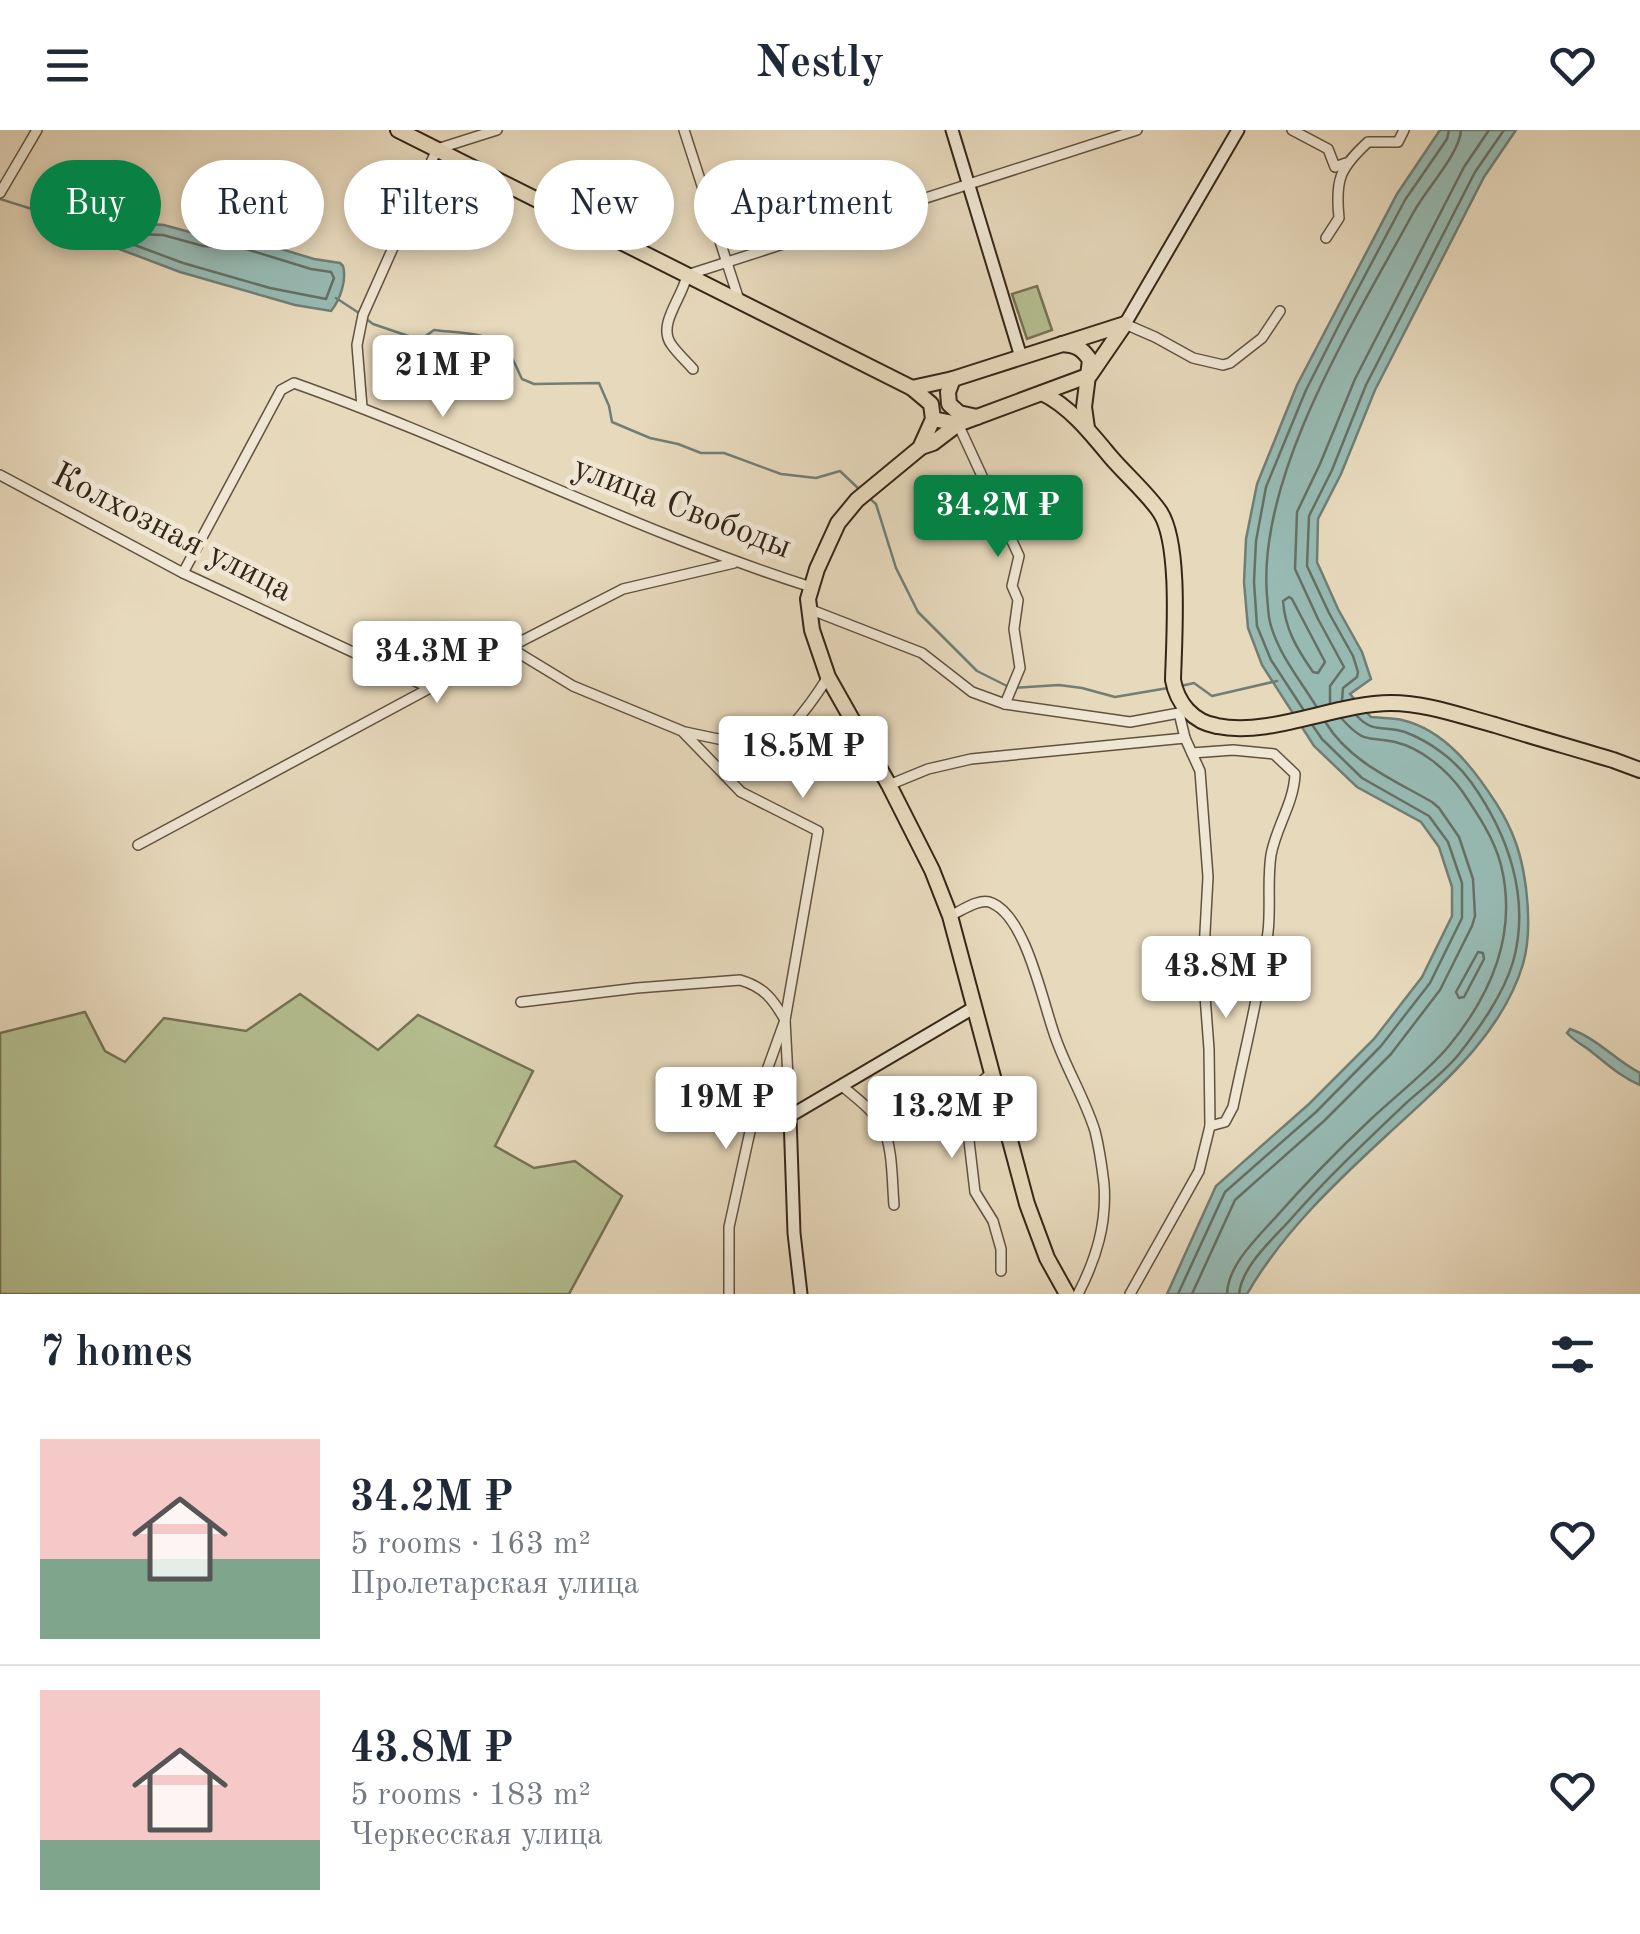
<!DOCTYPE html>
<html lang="en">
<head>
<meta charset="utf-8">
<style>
	:root { --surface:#fff; --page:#f2f2f3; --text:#1f2937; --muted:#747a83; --line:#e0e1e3; --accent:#0b8043 }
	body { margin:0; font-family:"Old Standard TT",serif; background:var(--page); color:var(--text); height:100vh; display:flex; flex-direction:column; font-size:38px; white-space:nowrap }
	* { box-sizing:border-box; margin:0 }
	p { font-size:32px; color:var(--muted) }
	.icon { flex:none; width:55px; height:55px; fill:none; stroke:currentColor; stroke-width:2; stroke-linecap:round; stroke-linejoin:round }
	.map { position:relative; height:1164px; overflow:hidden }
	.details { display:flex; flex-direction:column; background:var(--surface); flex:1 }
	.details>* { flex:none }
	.banner { position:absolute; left:30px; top:30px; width:1000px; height:90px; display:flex; gap:20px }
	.price { position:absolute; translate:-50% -85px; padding:0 22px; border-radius:10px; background:#fff; color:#222; font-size:32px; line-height:65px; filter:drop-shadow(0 2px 5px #0008) }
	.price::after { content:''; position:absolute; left:50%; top:60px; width:30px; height:22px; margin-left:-15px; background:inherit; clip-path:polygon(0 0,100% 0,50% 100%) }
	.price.current { background:var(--accent); color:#fff }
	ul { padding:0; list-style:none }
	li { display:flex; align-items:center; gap:30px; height:250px; padding:0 40px }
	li+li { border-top:2px solid var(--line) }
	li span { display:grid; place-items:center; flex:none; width:280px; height:200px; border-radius:0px; color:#555 }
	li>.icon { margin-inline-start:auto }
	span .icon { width:120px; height:120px; fill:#fffc; stroke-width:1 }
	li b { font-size:42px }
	h2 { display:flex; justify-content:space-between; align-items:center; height:120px; padding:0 40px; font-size:42px }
	.tag { padding:0 35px; border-radius:45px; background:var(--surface); box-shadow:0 5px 15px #0003; font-size:35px; line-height:90px }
	.tag.current { background:var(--accent); color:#fff }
	header { display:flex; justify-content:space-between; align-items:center; height:130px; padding:0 40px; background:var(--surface); font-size:45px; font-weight:600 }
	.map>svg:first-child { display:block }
</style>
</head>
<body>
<header><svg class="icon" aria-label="menu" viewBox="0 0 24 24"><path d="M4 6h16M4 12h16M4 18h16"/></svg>Nestly<svg class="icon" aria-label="heart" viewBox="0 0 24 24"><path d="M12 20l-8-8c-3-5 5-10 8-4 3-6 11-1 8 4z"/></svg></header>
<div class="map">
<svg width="1640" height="1164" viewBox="0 0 1640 1164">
	<rect width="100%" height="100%" fill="#e7d9bc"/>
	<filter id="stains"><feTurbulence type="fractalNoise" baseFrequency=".002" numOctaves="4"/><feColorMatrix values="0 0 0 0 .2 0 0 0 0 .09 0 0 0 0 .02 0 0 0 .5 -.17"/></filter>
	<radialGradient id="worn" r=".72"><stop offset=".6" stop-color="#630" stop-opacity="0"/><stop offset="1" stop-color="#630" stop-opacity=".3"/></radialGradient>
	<g fill="#b5bf91" stroke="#757254" stroke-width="2.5">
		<polygon points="1037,156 1052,200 1027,209 1012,164"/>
		<polygon points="300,864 378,920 418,885 533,941 495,1016 534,1038 575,1031 622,1066 569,1164 0,1164 0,903 85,882 105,921 125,932 164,888 246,901"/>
	</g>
	<g fill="#97bab3" stroke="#707e75" stroke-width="2.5">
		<path d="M1440,0H1516L1484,47L1375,260L1341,344L1318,389L1317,432L1338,479L1362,522L1371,549L1350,564L1371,587C1381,588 1392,588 1402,590C1445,600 1474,639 1496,673C1514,701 1522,726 1526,758C1529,783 1530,810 1523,834C1502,905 1439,957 1387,1005C1336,1052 1282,1103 1247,1164H1167L1216,1056L1309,974L1374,909L1422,847L1452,786V757L1439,717L1421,692L1357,657L1314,616L1262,535L1248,498L1244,452L1246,409L1257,354L1297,255L1397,64Z"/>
		<path d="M92,91L164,95L204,106L248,109L314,129L340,133L343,136C347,150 340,170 331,181L295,175L180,142L106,114L96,113L86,101Z"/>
		<path d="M1570,899C1597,908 1615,930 1640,943V955C1621,947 1608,935 1593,923C1584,915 1575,912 1567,903Z"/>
	</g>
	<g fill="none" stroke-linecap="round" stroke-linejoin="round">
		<g stroke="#667065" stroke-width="2.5">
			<polygon points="134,104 163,105 203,116 246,119 311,139 331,142 334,148 326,169 270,158 183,133 132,114 129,108"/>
			<path d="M1289,467L1292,469L1325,532L1318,543L1313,542C1297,519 1285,499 1283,471Z"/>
			<polyline points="1342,570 1343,558 1357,547 1358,542 1353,526 1329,483 1307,436 1309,386 1332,340 1366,255 1475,42 1504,0"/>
			<polyline points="1330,573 1330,556 1344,537 1318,489 1295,439 1297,382 1320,334 1355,249 1464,37 1489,0"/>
			<path d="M1316,576C1300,550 1280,526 1271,496C1268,487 1268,476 1267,466C1257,345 1355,190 1412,85C1424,61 1460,24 1461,0"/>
			<polyline points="1303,579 1271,530 1257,496 1254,452 1256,411 1266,357 1306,260 1344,185 1405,70 1447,9 1449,0"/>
			<polygon points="1478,822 1483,823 1484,829 1464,867 1459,868 1456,862"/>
			<polyline points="1178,1164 1225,1062 1316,982 1381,916 1430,853 1462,788 1462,753 1448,712 1429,686 1362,648 1322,609 1313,596"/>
			<path d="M1192,1164L1235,1070L1324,991L1391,924L1440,860L1472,796L1475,786L1473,749L1459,707L1439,678L1432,672C1394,650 1350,632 1326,593"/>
			<path d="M1227,1164C1228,1135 1256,1109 1275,1088C1305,1054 1337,1021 1370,990C1394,967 1427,942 1448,917C1492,864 1518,804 1501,735C1494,708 1477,683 1462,661C1447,640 1421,618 1395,612C1366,606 1365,614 1342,589"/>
			<path d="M1239,1164C1242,1136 1272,1110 1290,1090C1326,1049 1364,1013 1403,976C1421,959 1444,943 1459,924C1480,897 1503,865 1513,832C1531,768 1508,704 1471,652C1455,630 1431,612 1405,602C1386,595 1373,604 1357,586"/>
		</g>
		<g stroke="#707e75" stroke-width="2.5">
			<polyline points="0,69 89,97"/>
			<polyline points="336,168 359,183"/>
			<path d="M365,188L373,194L420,210L434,200C455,203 493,202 506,219C513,227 517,239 522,249L534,254L599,253L609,276L612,292L650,308L678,314L701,323H724L781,344L816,348L840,341L859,359"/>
			<polyline points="869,368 876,374 896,438 918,482 977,541 1011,558 1059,555 1082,558 1115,567 1168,558"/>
			<polyline points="1181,556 1194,553 1212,566 1277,551"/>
		</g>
		<defs>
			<g id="street">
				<polyline points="684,0 739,170"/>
				<polyline points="1292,0 1328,19 1335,37 1346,33"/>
				<polyline points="0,63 37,0"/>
				<path d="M1326,108L1339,88C1335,49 1340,38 1368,12H1398L1404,0"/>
				<polyline points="1125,194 1155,207 1193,228 1223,235 1230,233 1262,208 1280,181"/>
				<path d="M693,239C686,231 677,223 671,214C657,194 683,167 687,145L1137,0"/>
				<polyline points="362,277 357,215 363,185 437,19 497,0"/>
				<polyline points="958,294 1019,426 1012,456 1018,470 1014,499 1020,538 1005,574"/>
				<polyline points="0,345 183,443 430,558"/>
				<path d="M183,443L281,260L294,253C469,315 635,401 811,457"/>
				<polyline points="809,479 922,523 972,562 1005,574 1130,592 1179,583"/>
				<polyline points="509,517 573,556 682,601 741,662 818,701 785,890 790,986"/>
				<path d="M685,602L761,618C786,611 814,569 828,547"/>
				<path d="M1192,623L1233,620L1274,624L1295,644C1294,673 1276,697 1271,725C1267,751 1271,776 1268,802C1260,861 1245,919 1233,977L1225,992L1210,996"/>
				<polyline points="889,655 928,639 971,629 1185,608"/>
				<polyline points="138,715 430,558 623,459 734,433"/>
				<path d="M950,786C961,781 980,767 992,773C1027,788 1043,875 1056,909C1067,940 1085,969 1095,1001C1099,1017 1102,1037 1104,1054C1107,1094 1096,1129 1078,1164"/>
				<path d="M521,872L637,858L740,850C764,857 773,869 785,890L758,965L729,1097V1164"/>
				<polyline points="992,942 964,968 975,1062 993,1091 1001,1119 1001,1141"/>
				<path d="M842,956C855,967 873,980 882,996C893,1015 892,1053 894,1075"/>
				<polyline points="1130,1164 1199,1041 1210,996 1209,919 1203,839 1208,747 1200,641 1185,608 1179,583 1187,580"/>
			</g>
			<g id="secondary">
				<polyline points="952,0 1021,227"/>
				<polyline points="1125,194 1238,0"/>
				<polyline points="801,1164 794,1103 790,986 975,877"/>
			</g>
			<g id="primary">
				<polyline points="398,0 912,258 931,274 933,289 920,318 857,370 838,393 817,439 808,469 812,500 828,547 889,655 932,740 950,786 1027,1074 1047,1128 1067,1164"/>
				<path d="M1062,214C1076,215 1082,218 1090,230L1084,277L1087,298"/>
				<polyline points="953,249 948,262 949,274 959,283 977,287"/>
				<polyline points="912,258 953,249 1125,194"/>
				<path d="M1042,263C1069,276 1090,302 1109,325C1124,343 1148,364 1160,382C1181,414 1174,510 1173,550C1177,573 1193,592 1217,596C1271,607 1336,573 1391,573C1426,573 1461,586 1495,595C1534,607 1573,618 1613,630L1640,640"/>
				<polyline points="933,289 958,294 1090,245 1125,194"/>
				<polyline points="921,317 933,313 958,294"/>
			</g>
		</defs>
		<use href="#street" stroke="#625240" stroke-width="12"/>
		<use href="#secondary" stroke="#352517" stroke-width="15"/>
		<use href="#primary" stroke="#352517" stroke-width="18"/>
		<use href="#street" stroke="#efe6d3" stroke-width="9"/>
		<use href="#secondary" stroke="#efe6d3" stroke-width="11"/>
		<use href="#primary" stroke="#e7d9bc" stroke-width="14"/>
	</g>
	<g text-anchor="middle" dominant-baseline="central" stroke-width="10" stroke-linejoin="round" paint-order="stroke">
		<g font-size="35" fill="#352517" stroke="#efe6d3">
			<text transform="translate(682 378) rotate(21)">улица Свободы</text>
			<text transform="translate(172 403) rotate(27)">Колхозная улица</text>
		</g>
	</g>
	<rect width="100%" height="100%" filter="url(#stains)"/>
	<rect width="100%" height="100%" fill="url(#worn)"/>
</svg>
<b class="price" style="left:443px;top:290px">21M ₽</b>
<b class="price current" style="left:998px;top:430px">34.2M ₽</b>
<b class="price" style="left:437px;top:576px">34.3M ₽</b>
<b class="price" style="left:803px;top:671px">18.5M ₽</b>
<b class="price" style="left:1226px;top:891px">43.8M ₽</b>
<b class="price" style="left:726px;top:1022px">19M ₽</b>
<b class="price" style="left:952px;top:1031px">13.2M ₽</b>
<div class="banner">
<a class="tag current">Buy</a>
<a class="tag">Rent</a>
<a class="tag">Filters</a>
<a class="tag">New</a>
<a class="tag">Apartment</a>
</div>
</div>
<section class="details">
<h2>7 homes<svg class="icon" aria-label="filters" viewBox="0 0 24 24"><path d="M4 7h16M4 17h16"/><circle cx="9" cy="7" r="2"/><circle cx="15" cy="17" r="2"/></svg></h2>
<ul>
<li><span style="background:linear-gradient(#f6c9c9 60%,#7fa58c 0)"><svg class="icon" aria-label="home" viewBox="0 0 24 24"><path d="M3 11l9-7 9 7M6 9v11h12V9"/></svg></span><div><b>34.2M ₽</b><p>5 rooms · 163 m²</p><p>Пролетарская улица</p></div><svg class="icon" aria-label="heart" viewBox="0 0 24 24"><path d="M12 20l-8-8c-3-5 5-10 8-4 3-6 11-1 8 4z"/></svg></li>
<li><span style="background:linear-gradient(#f6c9c9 75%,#7fa58c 0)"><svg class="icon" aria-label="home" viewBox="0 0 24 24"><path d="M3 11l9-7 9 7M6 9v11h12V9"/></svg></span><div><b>43.8M ₽</b><p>5 rooms · 183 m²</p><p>Черкесская улица</p></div><svg class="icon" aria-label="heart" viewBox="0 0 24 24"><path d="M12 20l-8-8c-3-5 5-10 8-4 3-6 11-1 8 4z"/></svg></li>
</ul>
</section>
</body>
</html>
